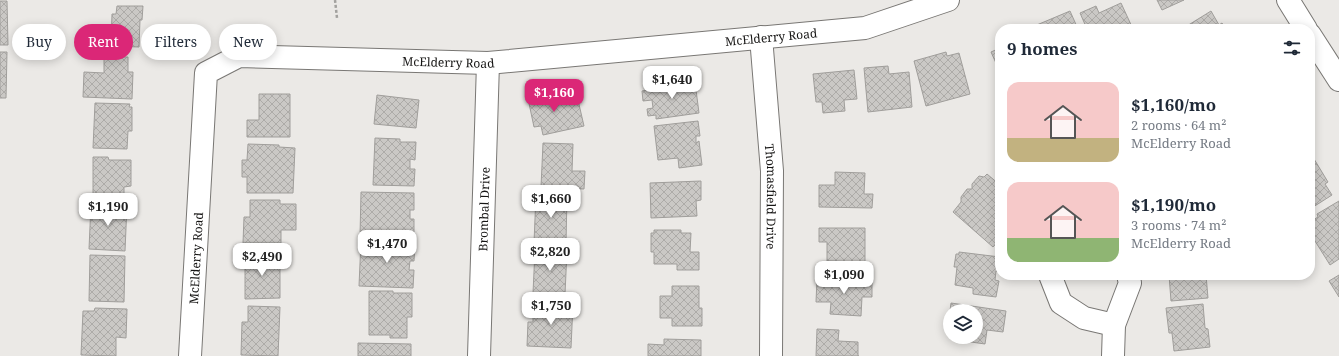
<!DOCTYPE html>
<html lang="en">
<head>
<meta charset="utf-8">
<style>
	:root { --surface:#fff; --page:#f6f6f7; --text:#1f2937; --muted:#747a83; --accent:#db2777 }
	body { margin:0; font-family:"Noto Serif",serif; background:var(--page); color:var(--text); height:100vh; display:flex; flex-direction:column; font-size:15px; white-space:nowrap }
	* { box-sizing:border-box; margin:0 }
	p { font-size:13px; color:var(--muted) }
	.icon { flex:none; width:22px; height:22px; fill:none; stroke:currentColor; stroke-width:2; stroke-linecap:round; stroke-linejoin:round }
	.map { position:relative; flex:1; overflow:hidden }
	.drawer { position:absolute; left:995px; top:24px; width:320px; height:256px; display:flex; flex-direction:column; background:var(--surface); border-radius:16px; box-shadow:0 2px 10px #0003 }
	.drawer>* { flex:none }
	.banner { position:absolute; left:12px; top:24px; width:380px; height:36px; display:flex; gap:8px }
	.fabs { position:absolute; left:943px; top:304px; display:grid; gap:8px }
	.fabs a { display:grid; place-items:center; width:40px; height:40px; border-radius:50%; background:var(--surface); box-shadow:0 2px 10px #0003; font-size:20px }
	.price { position:absolute; translate:-50% -34px; padding:0 9px; border-radius:8px; background:#fff; color:#222; font-size:13px; line-height:26px; filter:drop-shadow(0 1px 2px #0008) }
	.price::after { content:''; position:absolute; left:50%; top:24px; width:12px; height:9px; margin-left:-6px; background:inherit; clip-path:polygon(0 0,100% 0,50% 100%) }
	.price.on { background:var(--accent); color:#fff }
	ul { padding:0; list-style:none }
	li { display:flex; align-items:center; gap:12px; height:100px; padding:0 12px }
	li span { display:grid; place-items:center; flex:none; width:112px; height:80px; border-radius:12px; color:#555 }
	li>.icon { margin-inline-start:auto }
	span .icon { width:48px; height:48px; fill:#fffc; stroke-width:1 }
	li b { font-size:17px }
	h2 { display:flex; justify-content:space-between; align-items:center; height:48px; padding:0 12px; font-size:17px }
	.pill { padding:0 14px; border-radius:18px; background:var(--surface); box-shadow:0 2px 10px #0003; font-size:14px; line-height:36px }
	.pill.on { background:var(--accent); color:#fff }
	.map>svg:first-child { display:block }
</style>
</head>
<body>
<div class="map">
<svg width="1339" height="356" viewBox="0 0 1339 356">
	<defs>
		<pattern id="building-cross-hatch" width="8" height="8" patternUnits="userSpaceOnUse"><rect width="8" height="8" fill="#cac8c5"/><path d="M0 0l8 8M0 8l8-8" fill="none" stroke="#adaba8"/></pattern>
	</defs>
	<rect width="100%" height="100%" fill="#ebe9e6"/>
	<g fill="url(#building-cross-hatch)" stroke="#a09e9b">
		<polygon points="1157,0 1184,0 1162,10"/>
		<polygon points="0,1 7,1 8,45 0,45"/>
		<polygon points="1121,3 1133,29 1087,29 1080,13 1096,6 1099,13"/>
		<polygon points="117,6 143,6 142,20 140,20 139,47 111,46 112,14 116,14"/>
		<polygon points="1070,11 1078,29 1033,29 1032,27"/>
		<polygon points="1211,11 1219,25 1222,23 1226,29 1182,29"/>
		<polygon points="1000,48 1000,72 991,52"/>
		<polygon points="0,52 7,52 6,98 0,98"/>
		<polygon points="946,52 947,56 959,53 970,94 926,106 914,61"/>
		<polygon points="104,57 128,57 128,72 133,72 132,99 83,97 84,72 104,73"/>
		<polygon points="888,66 889,74 909,72 912,107 868,112 864,68"/>
		<polygon points="854,70 857,99 844,100 845,111 823,113 822,102 816,102 813,74"/>
		<polygon points="673,82 673,85 695,82 699,113 656,119 656,115 648,116 647,109 653,108 652,100 643,101 642,91 651,89 650,86"/>
		<polygon points="550,89 553,105 578,100 584,126 543,135 541,126 534,127 527,94"/>
		<polygon points="259,94 290,94 290,137 247,137 247,120 259,120"/>
		<polygon points="377,95 419,100 416,128 374,124"/>
		<polygon points="95,103 130,104 129,107 132,107 132,131 128,131 127,149 93,148"/>
		<polygon points="698,121 700,136 696,136 696,143 699,141 702,165 679,168 678,158 658,160 654,126"/>
		<polygon points="375,138 400,139 400,142 416,142 415,160 410,159 410,169 415,169 414,186 373,185"/>
		<polygon points="543,143 573,144 572,171 585,171 584,189 541,187"/>
		<polygon points="248,144 279,145 279,147 295,148 293,193 247,193 247,177 242,177 242,160 247,160"/>
		<polygon points="1311,154 1328,182 1325,184 1332,195 1310,209"/>
		<polygon points="93,157 108,157 109,160 131,160 131,186 124,187 124,201 93,200"/>
		<polygon points="835,172 865,173 864,194 873,194 872,208 819,207 819,185 835,185"/>
		<polygon points="987,174 1000,185 1000,239 993,247 953,212 961,202 961,197 967,189 972,189 972,184 979,176 984,177"/>
		<polygon points="701,181 701,200 696,201 697,216 651,218 650,183"/>
		<polygon points="361,192 414,193 414,210 410,210 410,219 414,219 414,237 360,236"/>
		<polygon points="536,194 567,195 566,244 534,243"/>
		<polygon points="250,200 280,200 280,204 296,204 296,230 281,230 281,243 243,243 244,217 250,217"/>
		<polygon points="1339,201 1339,259 1330,265 1310,233 1310,222 1318,217 1317,214"/>
		<polygon points="91,204 127,205 125,251 89,249"/>
		<polygon points="819,228 865,228 865,262 827,261 827,242 819,242"/>
		<polygon points="654,230 681,230 681,233 691,233 690,252 699,252 699,270 677,270 677,264 654,264 654,252 651,252 651,233 654,233"/>
		<polygon points="361,241 415,243 414,261 410,261 409,270 414,270 413,288 359,286"/>
		<polygon points="535,250 567,251 565,294 533,293"/>
		<polygon points="959,252 1000,257 1000,272 996,271 995,280 999,281 996,297 973,294 973,288 955,285 957,267 954,267 956,254 959,254"/>
		<polygon points="90,255 125,256 124,302 89,301"/>
		<polygon points="245,256 280,256 280,298 245,299"/>
		<polygon points="1169,275 1206,275 1208,298 1171,301"/>
		<polygon points="1339,275 1339,297 1329,281"/>
		<polygon points="817,279 872,280 872,297 862,297 861,316 830,314 831,302 816,302"/>
		<polygon points="672,286 699,286 699,308 702,308 702,326 672,326 672,318 660,318 660,296 672,296"/>
		<polygon points="369,291 393,291 393,293 412,293 412,317 407,317 407,338 390,338 390,335 369,335"/>
		<polygon points="533,303 573,304 571,348 527,346 528,322 533,322"/>
		<polygon points="951,303 1006,311 1003,332 987,330 985,344 957,340 958,337 976,337 976,311 950,311 950,326 948,326"/>
		<polygon points="1203,304 1205,328 1208,329 1210,347 1174,351 1172,333 1169,333 1166,308"/>
		<polygon points="248,306 280,307 278,356 241,355 242,322 248,322"/>
		<polygon points="95,308 127,309 126,338 116,337 116,356 81,355 83,311 94,311"/>
		<polygon points="817,329 839,330 838,341 858,342 858,356 859,356 816,356"/>
		<polygon points="664,339 701,340 701,356 648,356 648,344 664,345"/>
		<polygon points="358,343 411,344 411,356 358,356"/>
	</g>
	<g fill="none" stroke-linecap="round" stroke-linejoin="round">
		<defs>
			<g id="street">
				<polyline points="1288,0 1306,29"/>
				<polyline points="1310,35 1339,80"/>
				<path id="s1" d="M761,37L772,171L771,356"/>
				<polyline points="1050,275 1061,303 1084,318 1114,325"/>
				<path id="s2" d="M190,356L206,73L239,56L488,63L865,28L948,0"/>
				<path id="s3" d="M479,356L488,63"/>
				<polyline points="1113,356 1114,325 1130,283 1128,275"/>
			</g>
		</defs>
		<use href="#street" stroke="#797774" stroke-width="24"/>
		<polyline stroke="#a3a29f" stroke-width="2.5" stroke-dasharray="3 2" stroke-linecap="butt" points="335,0 337,18"/>
		<use href="#street" stroke="#fff" stroke-width="22"/>
	</g>
	<g text-anchor="middle" dominant-baseline="central" stroke-width="4" stroke-linejoin="round" paint-order="stroke">
		<g font-size="12" fill="#161514" stroke="#fff">
			<text stroke="none"><textPath href="#s2" startOffset="854">McElderry Road</textPath></text>
			<text stroke="none"><textPath href="#s2" startOffset="530">McElderry Road</textPath></text>
			<text stroke="none"><textPath href="#s1" startOffset="160">Thomasfield Drive</textPath></text>
			<text stroke="none"><textPath href="#s3" startOffset="147">Brombal Drive</textPath></text>
			<text stroke="none"><textPath href="#s2" startOffset="98">McElderry Road</textPath></text>
		</g>
	</g>
</svg>
<div class="fabs">
<a><svg class="icon" aria-label="layers" viewBox="0 0 24 24"><path d="M12 4l9 5-9 5-9-5zM3 14l9 5 9-5"/></svg></a>
</div>
<b class="price" style="left:672px;top:100px">$1,640</b>
<b class="price on" style="left:554px;top:113px">$1,160</b>
<b class="price" style="left:551px;top:219px">$1,660</b>
<b class="price" style="left:108px;top:227px">$1,190</b>
<b class="price" style="left:387px;top:264px">$1,470</b>
<b class="price" style="left:550px;top:272px">$2,820</b>
<b class="price" style="left:262px;top:277px">$2,490</b>
<b class="price" style="left:844px;top:295px">$1,090</b>
<b class="price" style="left:551px;top:326px">$1,750</b>
<div class="banner">
<a class="pill">Buy</a>
<a class="pill on">Rent</a>
<a class="pill">Filters</a>
<a class="pill">New</a>
</div>
<section class="drawer">
<h2>9 homes<svg class="icon" aria-label="filters" viewBox="0 0 24 24"><path d="M4 7h16M4 17h16"/><circle cx="9" cy="7" r="2"/><circle cx="15" cy="17" r="2"/></svg></h2>
<ul>
<li><span style="background:linear-gradient(#f6c9c9 70%,#c2b280 0)"><svg class="icon" aria-label="home" viewBox="0 0 24 24"><path d="M3 11l9-7 9 7M6 9v11h12V9"/></svg></span><div><b>$1,160/mo</b><p>2 rooms · 64 m²</p><p>McElderry Road</p></div></li>
<li><span style="background:linear-gradient(#f6c9c9 70%,#8fb573 0)"><svg class="icon" aria-label="home" viewBox="0 0 24 24"><path d="M3 11l9-7 9 7M6 9v11h12V9"/></svg></span><div><b>$1,190/mo</b><p>3 rooms · 74 m²</p><p>McElderry Road</p></div></li>
</ul>
</section>
</div>
</body>
</html>
